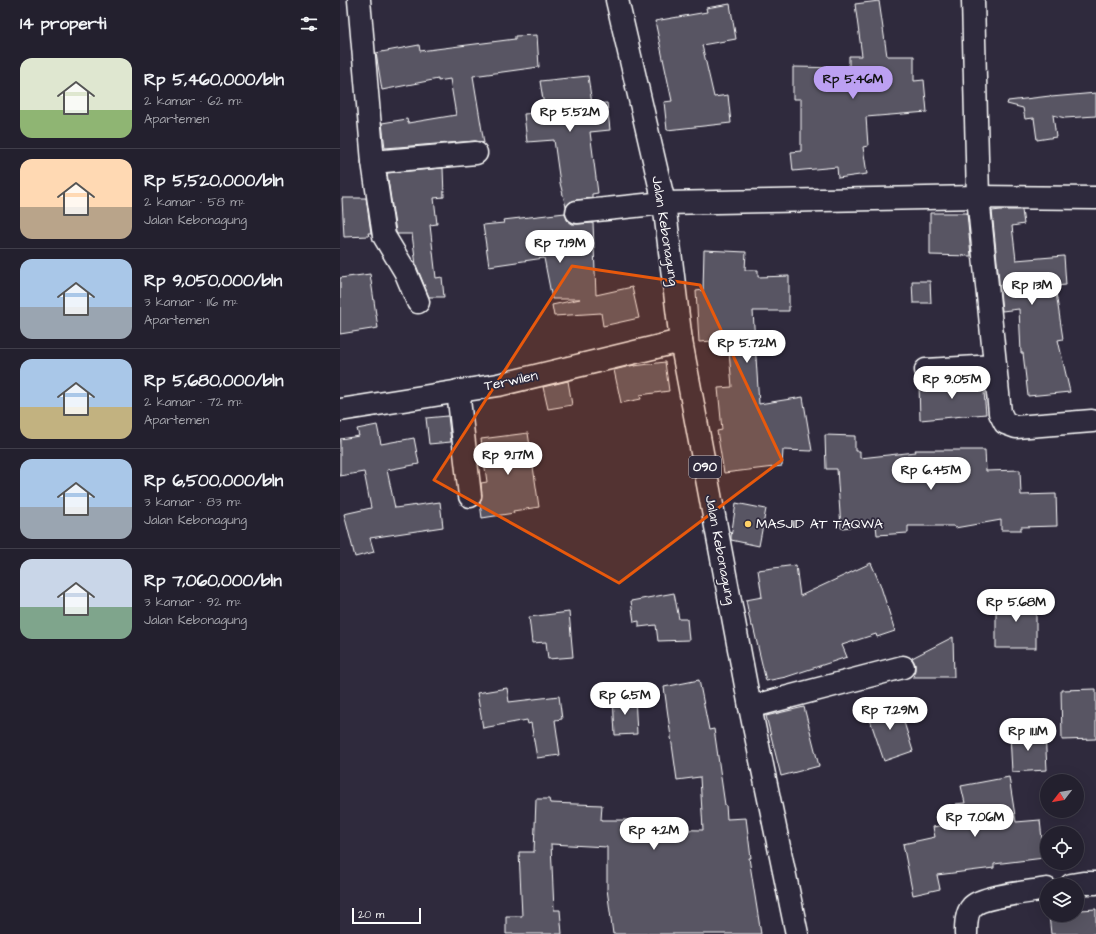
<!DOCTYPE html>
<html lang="id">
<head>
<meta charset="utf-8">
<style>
	:root { --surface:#23202e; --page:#2f2d3a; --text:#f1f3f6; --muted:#a3a3aa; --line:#403e4a; --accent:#bca0f2 }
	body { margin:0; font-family:"Architects Daughter",sans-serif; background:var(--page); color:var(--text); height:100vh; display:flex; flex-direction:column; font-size:15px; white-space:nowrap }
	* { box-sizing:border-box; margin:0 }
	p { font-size:13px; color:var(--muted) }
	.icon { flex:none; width:22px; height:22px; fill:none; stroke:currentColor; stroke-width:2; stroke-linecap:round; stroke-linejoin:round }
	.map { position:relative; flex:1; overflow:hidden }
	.drawer { display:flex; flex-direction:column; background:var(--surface); width:340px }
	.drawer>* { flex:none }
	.needle { width:26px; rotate:239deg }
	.buttons { position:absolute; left:700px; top:774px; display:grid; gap:8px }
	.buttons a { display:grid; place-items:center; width:44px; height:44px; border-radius:50%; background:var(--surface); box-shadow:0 4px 16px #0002,0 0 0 1px var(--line); font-size:20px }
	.scale { position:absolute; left:12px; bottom:10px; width:69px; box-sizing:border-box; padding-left:4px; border:2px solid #fff; border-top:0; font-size:11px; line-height:14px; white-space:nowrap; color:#fff; -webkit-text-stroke:3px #2f2a3d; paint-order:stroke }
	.price { position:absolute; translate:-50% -34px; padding:0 9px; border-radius:14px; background:#fff; color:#222; font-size:13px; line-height:26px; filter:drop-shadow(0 1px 2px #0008) }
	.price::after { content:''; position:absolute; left:50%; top:24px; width:12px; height:9px; margin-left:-6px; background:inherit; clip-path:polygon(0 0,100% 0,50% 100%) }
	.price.selected { background:var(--accent); color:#111 }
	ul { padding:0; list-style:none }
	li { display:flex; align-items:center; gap:12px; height:100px; padding:0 20px }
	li+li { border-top:1px solid var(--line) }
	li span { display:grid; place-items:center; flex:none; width:112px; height:80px; border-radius:12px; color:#555 }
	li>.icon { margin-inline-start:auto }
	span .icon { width:48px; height:48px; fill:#fffc; stroke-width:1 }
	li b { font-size:17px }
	h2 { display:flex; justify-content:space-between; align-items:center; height:48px; padding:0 20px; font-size:17px }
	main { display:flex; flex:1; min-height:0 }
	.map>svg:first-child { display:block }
</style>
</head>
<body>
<main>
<section class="drawer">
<h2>14 properti<svg class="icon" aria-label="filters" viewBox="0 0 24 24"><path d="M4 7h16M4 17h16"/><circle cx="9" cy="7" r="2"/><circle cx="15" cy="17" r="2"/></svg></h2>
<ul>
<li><span style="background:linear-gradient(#dfe7d0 65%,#8fb573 0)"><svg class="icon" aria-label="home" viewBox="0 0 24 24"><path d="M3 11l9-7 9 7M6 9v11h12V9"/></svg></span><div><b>Rp 5,460,000/bln</b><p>2 kamar · 62 m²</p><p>Apartemen</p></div></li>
<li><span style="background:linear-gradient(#ffd9b3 60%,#b9a48a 0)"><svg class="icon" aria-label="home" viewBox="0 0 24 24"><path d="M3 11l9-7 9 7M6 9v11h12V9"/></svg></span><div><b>Rp 5,520,000/bln</b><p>2 kamar · 58 m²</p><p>Jalan Kebonagung</p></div></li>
<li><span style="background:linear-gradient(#a9c7e8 60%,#9aa5b1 0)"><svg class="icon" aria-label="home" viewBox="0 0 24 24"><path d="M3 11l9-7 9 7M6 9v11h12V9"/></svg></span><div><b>Rp 9,050,000/bln</b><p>3 kamar · 116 m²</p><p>Apartemen</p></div></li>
<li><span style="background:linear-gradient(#a9c7e8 60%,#c2b280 0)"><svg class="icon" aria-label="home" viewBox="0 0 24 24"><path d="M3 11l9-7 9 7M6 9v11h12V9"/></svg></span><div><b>Rp 5,680,000/bln</b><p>2 kamar · 72 m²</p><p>Apartemen</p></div></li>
<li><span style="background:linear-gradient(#a9c7e8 60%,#9aa5b1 0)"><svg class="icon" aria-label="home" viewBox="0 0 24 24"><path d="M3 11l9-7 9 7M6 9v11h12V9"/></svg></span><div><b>Rp 6,500,000/bln</b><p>3 kamar · 83 m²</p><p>Jalan Kebonagung</p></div></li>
<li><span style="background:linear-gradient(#c9d6e8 60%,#7fa58c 0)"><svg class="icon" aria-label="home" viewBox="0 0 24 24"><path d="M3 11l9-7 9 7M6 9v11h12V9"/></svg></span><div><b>Rp 7,060,000/bln</b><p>3 kamar · 92 m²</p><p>Jalan Kebonagung</p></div></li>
</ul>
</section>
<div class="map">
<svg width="756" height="934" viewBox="0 0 756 934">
	<rect width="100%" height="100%" fill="#2f2a3d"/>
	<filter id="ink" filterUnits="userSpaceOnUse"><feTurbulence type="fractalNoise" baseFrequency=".025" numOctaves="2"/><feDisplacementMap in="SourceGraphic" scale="8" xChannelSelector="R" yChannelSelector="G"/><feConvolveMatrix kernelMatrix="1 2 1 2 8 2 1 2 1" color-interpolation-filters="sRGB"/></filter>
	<g filter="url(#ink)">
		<g fill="#595564" stroke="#fff">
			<polygon points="539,1 547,56 574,56 574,81 584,80 587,112 526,117 528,146 523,147 527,174 498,178 497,167 453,171 451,152 461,151 461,99 453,99 453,67 509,68 509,56 522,56 515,4"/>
			<polygon points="390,4 396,39 362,45 374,97 388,95 391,123 327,130 324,102 332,101 315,21 367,12 366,8"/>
			<polygon points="197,35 199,67 133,76 144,143 135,141 45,148 42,123 67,119 68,123 116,115 110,79 98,81 98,79 42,90 36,53 79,45 80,51 175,39 175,36"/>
			<polygon points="248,76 252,104 267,103 270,130 250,132 258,193 252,194 252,198 236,200 230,202 226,207 220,183 214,140 187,142 184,114 205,112 200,81"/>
			<polygon points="756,93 756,116 725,118 713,115 716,137 697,140 694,118 685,119 683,108 667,104 668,101 710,96 711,97"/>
			<polygon points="103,168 104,197 94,198 97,224 90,225 96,278 102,277 104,297 89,297 76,265 72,234 57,234 56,232 47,173"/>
			<polygon points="2,198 26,198 31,233 28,233 29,236 4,237"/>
			<polygon points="661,210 682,210 684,224 672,226 676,260 724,256 726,285 715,286 723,339 718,340 730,392 688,396 683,353 681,353 679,309 662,311 652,211"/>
			<polygon points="225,213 227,220 232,224 238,224 253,223 256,295 292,287 299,318 263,326 261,313 214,316 212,305 240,299 212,299 204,258 149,266 143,225 164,223 163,220"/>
			<polygon points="590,213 627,213 631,256 590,255"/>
			<polygon points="364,250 406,252 405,270 418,270 418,277 449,276 449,311 413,311 419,404 463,397 472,451 443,450 442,466 384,473 377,431 382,430 378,388 392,387 388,340 359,342 356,291 363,290"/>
			<polygon points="30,274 38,328 0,334 0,278"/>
			<polygon points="572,281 590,281 591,303 573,303"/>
			<polygon points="325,362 329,391 300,395 301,399 281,403 274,370 294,365 294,366"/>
			<polygon points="228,381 232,405 208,409 203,387"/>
			<polygon points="643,381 646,414 580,420 579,384 601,383 601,384"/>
			<polygon points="108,416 111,442 89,444 86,418"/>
			<polygon points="37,425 41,444 74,438 79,464 47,470 55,508 100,502 103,527 30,538 34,552 15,557 4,514 31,508 24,472 0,476 0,439 19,436 17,429"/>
			<polygon points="188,433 199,507 173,511 174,513 142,518 140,503 142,495 141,483 147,482 141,439"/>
			<polygon points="485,435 515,436 515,451 520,451 520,458 576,452 575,450 645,450 646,471 680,470 681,495 716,494 717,526 681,527 681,530 661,530 661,520 615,528 614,526 568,526 568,533 537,535 536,525 501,528 497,469 486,469"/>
			<polygon points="396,503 426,509 419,546 391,540 391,537"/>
			<polygon points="531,563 540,584 555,631 537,637 536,634 502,645 507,657 446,677 426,681 413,626 411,626 406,600 422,597 418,570 456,565 460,596"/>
			<polygon points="334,593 339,619 347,619 349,640 318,641 316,625 299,627 299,621 294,622 291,601"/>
			<rect x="656" y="598" width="40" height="50"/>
			<polygon points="229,612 233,657 208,659 206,642 192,643 189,617"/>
			<polygon points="613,637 614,677 573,677 575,670 575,664 572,658"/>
			<polygon points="359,680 369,730 374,729 385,805 386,805 387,819 406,818 411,858 409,858 421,934 273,934 267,889 267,847 211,844 214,910 220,910 222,934 166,934 166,916 182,916 179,852 194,852 196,799 209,799 210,803 262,805 261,820 300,820 300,829 363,830 360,777 337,780 324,687"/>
			<polygon points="167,688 169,702 219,696 222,719 215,720 220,755 197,758 191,723 188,724 187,720 143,728 137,693"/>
			<polygon points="756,689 756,739 722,740 721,690"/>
			<polygon points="295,696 297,734 275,735 273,697"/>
			<polygon points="558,703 573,751 544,761 527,711"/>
			<polygon points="464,707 479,766 441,776 426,716"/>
			<polygon points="705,732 707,770 672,772 670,734"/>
			<polygon points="669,777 676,822 700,820 704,858 654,864 654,868 597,875 600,889 573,895 563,844 595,837 593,827 617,823 615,804 625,803 621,786"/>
			<polygon points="740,896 741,910 756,909 756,934 711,934 709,915 737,915 737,897"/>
		</g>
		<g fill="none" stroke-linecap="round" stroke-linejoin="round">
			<defs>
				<g id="minor">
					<polyline points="19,0 33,162 44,236 65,271 78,302"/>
					<polyline points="633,0 638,197 660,413 665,423 676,427 752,421"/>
					<polyline points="33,162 136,153"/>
					<polyline points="237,212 324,203 638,197 756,198"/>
					<polyline points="586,370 655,366"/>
					<polyline points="118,391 130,496"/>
					<polyline points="0,410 158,385 341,341"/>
					<polyline points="410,707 563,667"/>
					<polyline points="731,885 743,883 756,883"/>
					<path d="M626,934C626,926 626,913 632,907C641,896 691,892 707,889"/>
				</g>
				<polyline id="major" points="277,0 324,203 341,341 410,707 457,934"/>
			</defs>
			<use href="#minor" stroke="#fff" stroke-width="25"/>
			<use href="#major" stroke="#fff" stroke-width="25"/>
			<use href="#minor" stroke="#2f2a3d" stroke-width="22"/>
			<use href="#major" stroke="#2f2a3d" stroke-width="22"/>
		</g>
	</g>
	<path fill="#e8590c" fill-opacity="0.2" stroke="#e8590c" stroke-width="3" stroke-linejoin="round" d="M232,266L360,285L442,460L279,583L94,480Z"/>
	<circle fill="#ffd166" stroke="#2f2a3d" stroke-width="1.5" cx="408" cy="524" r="4"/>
	<g text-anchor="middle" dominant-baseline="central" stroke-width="3.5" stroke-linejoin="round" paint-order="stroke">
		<rect fill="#2f2a3d" stroke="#c1bfc5" stroke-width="1" x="349" y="456" width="32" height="22" rx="3"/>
		<g font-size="13" font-weight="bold" fill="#fff">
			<text x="365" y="467">090</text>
		</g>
		<g font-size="14" fill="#fff" stroke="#2f2a3d">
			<text transform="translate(325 231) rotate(81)">Jalan Kebonagung</text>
			<text transform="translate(171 381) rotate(-12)">Terwilen</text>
			<text transform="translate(380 550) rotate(79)">Jalan Kebonagung</text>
		</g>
		<g font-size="14" fill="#fff" stroke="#2f2a3d" text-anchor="start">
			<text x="416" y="524">MASJID AT TAQWA</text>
		</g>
	</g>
</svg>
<div class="buttons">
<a><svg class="needle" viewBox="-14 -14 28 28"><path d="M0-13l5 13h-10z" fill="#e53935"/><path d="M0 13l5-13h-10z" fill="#a3a3aa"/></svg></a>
<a><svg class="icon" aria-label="locate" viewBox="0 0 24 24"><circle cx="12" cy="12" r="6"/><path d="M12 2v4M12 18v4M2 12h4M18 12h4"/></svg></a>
<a><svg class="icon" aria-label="layers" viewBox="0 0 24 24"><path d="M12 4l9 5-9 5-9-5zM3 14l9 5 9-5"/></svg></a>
</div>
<div class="scale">20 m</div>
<b class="price selected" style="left:513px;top:100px">Rp 5.46M</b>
<b class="price" style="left:230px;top:133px">Rp 5.52M</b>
<b class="price" style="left:220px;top:264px">Rp 7.19M</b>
<b class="price" style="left:692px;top:306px">Rp 13M</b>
<b class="price" style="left:407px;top:364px">Rp 5.72M</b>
<b class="price" style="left:612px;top:400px">Rp 9.05M</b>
<b class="price" style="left:168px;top:476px">Rp 9.17M</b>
<b class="price" style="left:591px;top:491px">Rp 6.45M</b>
<b class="price" style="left:676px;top:623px">Rp 5.68M</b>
<b class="price" style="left:285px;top:716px">Rp 6.5M</b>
<b class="price" style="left:550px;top:731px">Rp 7.29M</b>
<b class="price" style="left:688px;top:752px">Rp 11.1M</b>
<b class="price" style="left:635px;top:838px">Rp 7.06M</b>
<b class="price" style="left:314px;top:851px">Rp 4.2M</b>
</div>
</main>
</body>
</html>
